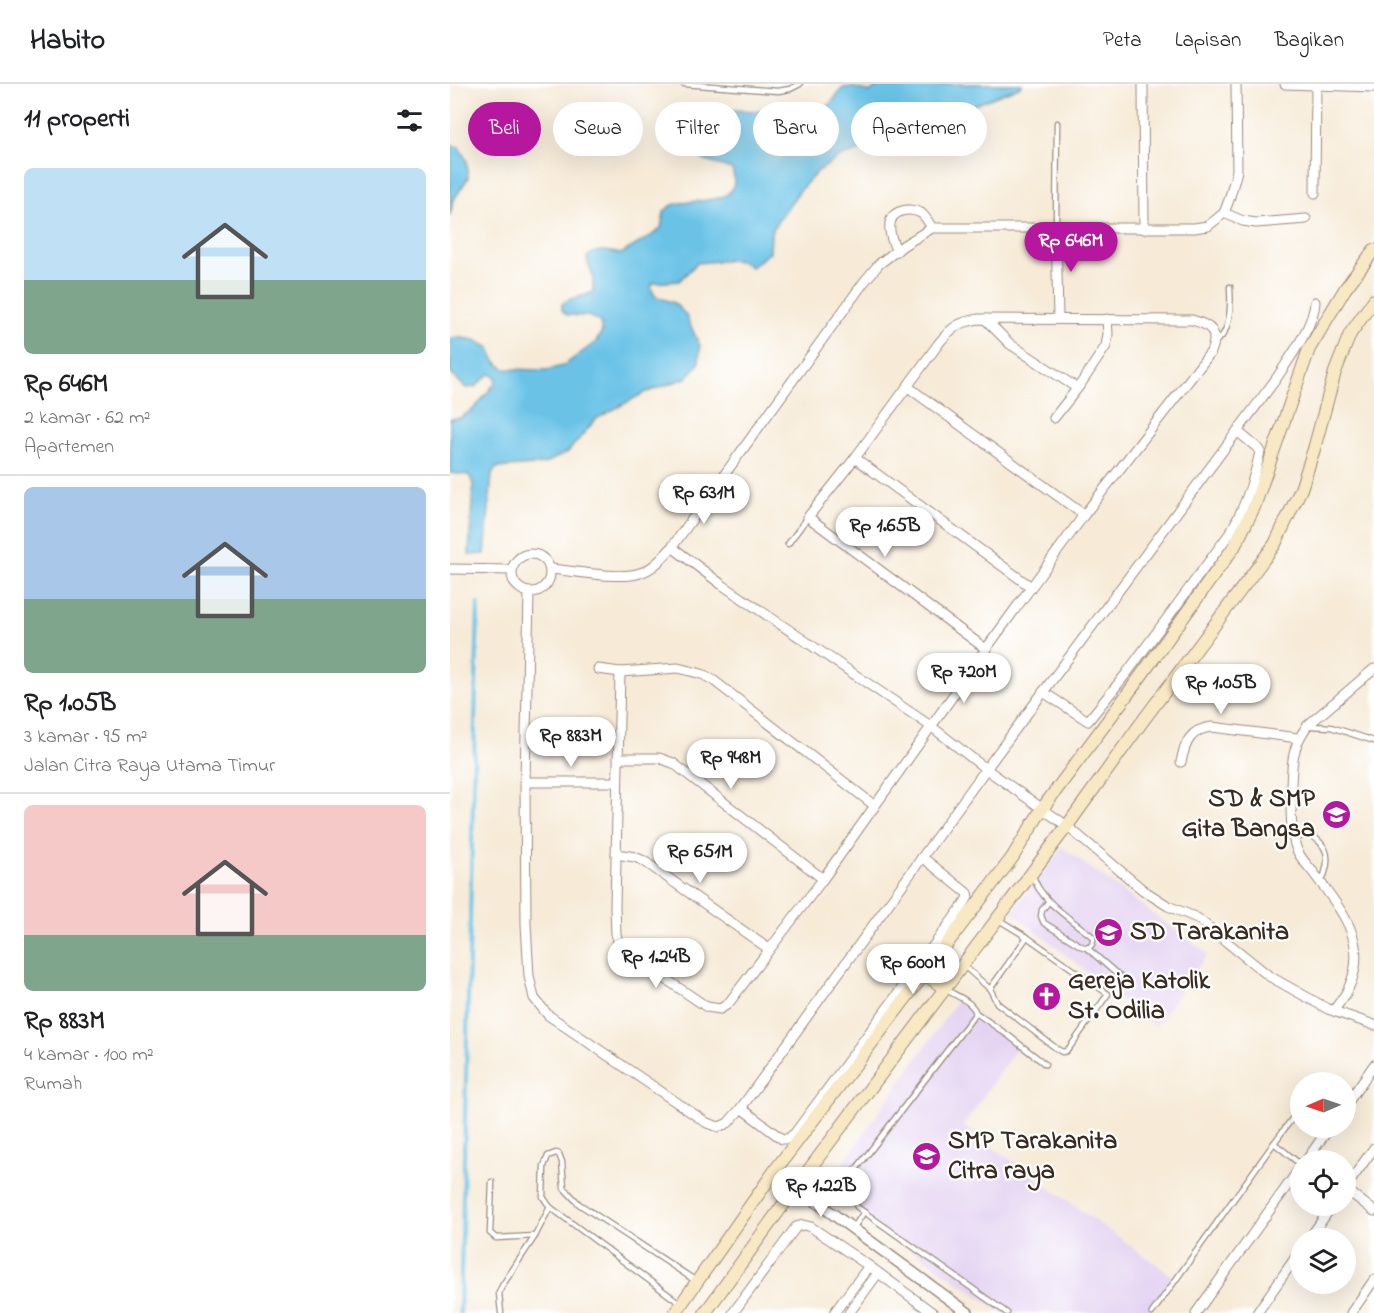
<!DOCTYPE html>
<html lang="id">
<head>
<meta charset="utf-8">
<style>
	:root { --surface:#fff; --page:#f2f2f2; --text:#202124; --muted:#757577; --line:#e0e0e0; --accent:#b5179e }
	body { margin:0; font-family:"Indie Flower",sans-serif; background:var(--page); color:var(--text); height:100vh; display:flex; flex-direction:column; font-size:22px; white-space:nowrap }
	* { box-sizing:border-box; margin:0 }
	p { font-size:20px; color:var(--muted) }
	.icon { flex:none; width:33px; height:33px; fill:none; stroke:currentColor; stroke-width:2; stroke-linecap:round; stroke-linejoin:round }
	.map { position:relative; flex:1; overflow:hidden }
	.details { display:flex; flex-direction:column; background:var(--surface); width:450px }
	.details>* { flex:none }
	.top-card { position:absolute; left:18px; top:18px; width:570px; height:54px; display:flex; gap:12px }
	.needle { width:39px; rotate:268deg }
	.fabs { position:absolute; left:840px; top:988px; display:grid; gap:12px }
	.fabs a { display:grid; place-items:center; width:66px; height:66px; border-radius:50%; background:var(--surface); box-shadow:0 6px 24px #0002; font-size:30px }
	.price { position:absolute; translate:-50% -51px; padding:0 14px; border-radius:21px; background:#fff; color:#222; font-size:20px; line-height:39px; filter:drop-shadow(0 2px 3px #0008) }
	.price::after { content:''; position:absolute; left:50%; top:36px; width:18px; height:14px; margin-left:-9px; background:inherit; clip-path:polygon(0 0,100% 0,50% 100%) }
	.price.current { background:var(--accent); color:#fff }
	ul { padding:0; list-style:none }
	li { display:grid; align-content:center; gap:12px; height:318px; padding:0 24px }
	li+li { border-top:2px solid var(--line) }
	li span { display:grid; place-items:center; height:186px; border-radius:9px; color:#555 }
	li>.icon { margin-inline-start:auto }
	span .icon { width:108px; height:108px; fill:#fffc; stroke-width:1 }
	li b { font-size:26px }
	h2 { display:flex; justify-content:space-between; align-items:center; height:72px; padding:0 24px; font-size:26px }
	.pill { padding:0 21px; border-radius:27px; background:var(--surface); box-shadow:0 6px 24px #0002; font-size:21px; line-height:54px }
	.pill.current { background:var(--accent); color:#fff }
	header { display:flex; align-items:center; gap:36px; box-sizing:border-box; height:84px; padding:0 30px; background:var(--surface); border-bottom:2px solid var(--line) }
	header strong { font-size:28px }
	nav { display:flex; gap:33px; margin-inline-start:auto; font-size:21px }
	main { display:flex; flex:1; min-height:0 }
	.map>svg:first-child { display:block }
</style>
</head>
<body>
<header>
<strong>Habito</strong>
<nav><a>Peta</a><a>Lapisan</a><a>Bagikan</a></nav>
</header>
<main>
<section class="details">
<h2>11 properti<svg class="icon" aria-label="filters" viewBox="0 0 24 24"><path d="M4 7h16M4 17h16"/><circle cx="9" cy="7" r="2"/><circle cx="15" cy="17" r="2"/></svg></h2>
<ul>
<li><span style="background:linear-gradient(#bfe0f5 60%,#7fa58c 0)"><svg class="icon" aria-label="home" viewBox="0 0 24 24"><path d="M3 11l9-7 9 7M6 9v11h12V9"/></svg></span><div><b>Rp 646M</b><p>2 kamar · 62 m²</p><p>Apartemen</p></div></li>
<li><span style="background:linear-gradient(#a9c7e8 60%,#7fa58c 0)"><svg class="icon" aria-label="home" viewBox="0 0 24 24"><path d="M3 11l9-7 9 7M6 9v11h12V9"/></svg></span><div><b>Rp 1.05B</b><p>3 kamar · 95 m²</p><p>Jalan Citra Raya Utama Timur</p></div></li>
<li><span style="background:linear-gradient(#f6c9c9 70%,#7fa58c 0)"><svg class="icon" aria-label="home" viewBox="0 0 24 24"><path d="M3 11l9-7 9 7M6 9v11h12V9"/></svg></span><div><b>Rp 883M</b><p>4 kamar · 100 m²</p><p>Rumah</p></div></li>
</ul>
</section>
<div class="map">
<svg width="924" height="1229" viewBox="0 0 924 1229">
	<rect width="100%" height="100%" fill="#fff"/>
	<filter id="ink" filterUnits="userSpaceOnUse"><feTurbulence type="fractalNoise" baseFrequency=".0167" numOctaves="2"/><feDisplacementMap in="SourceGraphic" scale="12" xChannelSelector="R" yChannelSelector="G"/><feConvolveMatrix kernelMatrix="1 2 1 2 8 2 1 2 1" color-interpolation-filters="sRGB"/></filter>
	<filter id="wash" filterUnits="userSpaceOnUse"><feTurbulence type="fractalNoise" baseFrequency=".008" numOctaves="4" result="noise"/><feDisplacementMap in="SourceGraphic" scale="24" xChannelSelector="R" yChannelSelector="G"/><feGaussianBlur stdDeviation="1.35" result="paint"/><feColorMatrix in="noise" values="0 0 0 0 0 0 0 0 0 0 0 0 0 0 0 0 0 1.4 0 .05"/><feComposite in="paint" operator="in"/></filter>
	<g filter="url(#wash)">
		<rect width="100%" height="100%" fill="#f7ebd8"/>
		<g fill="#e4d3f2">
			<polygon points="612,763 758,870 705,942 562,828"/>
			<polygon points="507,917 569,961 513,1042 723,1192 697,1229 552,1229 376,1104"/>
		</g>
		<g fill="#6ac3e7" stroke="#527682" stroke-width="1.5">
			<path d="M432,0H572L569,3L504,29L488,44L391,72L368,87L350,106L327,138L321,149L320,168L301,183L291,177L279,176L247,179L229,197L203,199L201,204L205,212L224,219L235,230L250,262L249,280L236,294L194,309L146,335L118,368L94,380L46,384L42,390L35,470L19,471L23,399L19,391L0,389V335L10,334L24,325L46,298L45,292L39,290L25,303L16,304L0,289V255L6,253L25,256L40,264L45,277L55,285L97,286L113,282L146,258L152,248L150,238L139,232L117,231L112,226V220C121,212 133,214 143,208V192L138,180L137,173C147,164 158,167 171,170L201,152L211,144L214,128C216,126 218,123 221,122C239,112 296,126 282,85L253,76L246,64L243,49L248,34L255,28L277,26L309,27L360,39L367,36L393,4L402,3L420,8Z"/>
			<polygon points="0,60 9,63 17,77 18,94 3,117 0,132"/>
		</g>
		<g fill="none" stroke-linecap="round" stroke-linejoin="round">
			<polyline stroke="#6ac3e7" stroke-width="4" points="10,1229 28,520"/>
		</g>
	</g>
	<g filter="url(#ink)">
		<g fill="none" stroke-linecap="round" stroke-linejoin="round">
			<defs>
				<g id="service">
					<polyline points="234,0 328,7 340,5 350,0"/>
					<polyline points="606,143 607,39"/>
					<path d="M765,258C767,256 770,254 772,252C781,240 781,216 780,203"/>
					<polyline points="338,460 358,433"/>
					<polyline points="860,642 881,643 924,657"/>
					<path d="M845,756L857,749C880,761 881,775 872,797"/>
					<path d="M583,791C588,816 625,838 643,853C644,859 642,862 637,864L631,862L594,839L591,832L592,826L599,817"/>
					<polyline points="637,864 676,898"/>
					<polyline points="513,881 540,905 547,919 607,965 612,968 616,967 620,963 658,910 577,853 549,836"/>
					<path d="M495,905C506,912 522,917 526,929L559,952L595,980"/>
					<polyline points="540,905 577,853"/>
					<polyline points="526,929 404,1088 400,1109 407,1123 557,1229"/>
					<polyline points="824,1059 850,1080"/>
					<polyline points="42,1098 40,1149 46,1154 85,1152"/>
					<polyline points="404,1143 414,1128"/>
					<polyline points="231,1220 100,1123 93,1113 94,1082 98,1072 106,1069 109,1070 112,1078 114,1104 129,1120 246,1197"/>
					<polyline points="51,1229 49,1209 52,1202 85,1152 100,1123"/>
					<polyline points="702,1229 824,1059 850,1024"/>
				</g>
				<g id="minor">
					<polyline points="693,0 694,145"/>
					<polyline points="786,0 787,87 779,116 774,129 758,142 744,144 482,144 454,161 429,180 414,198 222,463 271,500 482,643 536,685 617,742 693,806 718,822 747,834 819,892 878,925 924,941"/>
					<polyline points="835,0 924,3"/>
					<polyline points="865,109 866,0"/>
					<polyline points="774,129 793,137 806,139 856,135"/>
					<polyline points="606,143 608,235"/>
					<path d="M447,167C440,154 433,132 452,127C459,125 465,126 471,129C476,133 479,139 482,144"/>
					<polyline points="535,235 560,260 627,304"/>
					<polyline points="458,303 634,431"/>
					<polyline points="604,334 630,301 656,262 658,250 657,235"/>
					<polyline points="405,374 358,433 536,565"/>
					<circle cx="81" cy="489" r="19"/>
					<polyline points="0,485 62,486"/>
					<path d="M101,485C122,487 171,496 190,489C203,485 213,474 222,463"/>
					<path d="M79,509L75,698L76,840L79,892L84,914L98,931L257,1039L269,1043L278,1039L291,1024L536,685L826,295C839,275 864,242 865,218"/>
					<polyline points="148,585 170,588 228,584 252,590 263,596 425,722"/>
					<path d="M170,588L165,823L166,850L170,864L257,923L270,925L278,920L373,795L536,565L634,431L761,268C769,248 761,241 742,236L529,235C509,238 502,243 489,259L405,374L581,503"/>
					<path d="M593,608L638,637L676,590L780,449C795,423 804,397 810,368V366L787,347"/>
					<polyline points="168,674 209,674 223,679 373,795"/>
					<path d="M731,678C735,659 740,645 762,643L848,654"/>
					<polyline points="75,698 167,698"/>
					<polyline points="166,770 185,773 194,777 319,865"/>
					<path d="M884,926C889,919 896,911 899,903C920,856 889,824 863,788C857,781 851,775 847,766C840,750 841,721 841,702C842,678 842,663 857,642L924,585"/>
					<polyline points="896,1021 924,981"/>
					<polyline points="291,1024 332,1055 338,1055 345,1049 512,823 518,813 517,809 472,773"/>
					<polyline points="856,1077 879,1044"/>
					<polyline points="896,1103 924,1064"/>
					<polyline points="896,1105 924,1127"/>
					<polyline points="859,1155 882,1122"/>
					<polyline points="283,1229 346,1143 353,1141 361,1143 419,1182 483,1229"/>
					<polyline points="384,1229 419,1182"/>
					<polyline points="399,1229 428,1189"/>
					<polyline points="746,1229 850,1084"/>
					<polyline points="807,1229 850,1167"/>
					<polyline points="901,1229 924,1196"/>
				</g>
				<polyline id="tertiary" points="326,1085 346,1103 518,1229"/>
				<g id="secondary">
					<polyline points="474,889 495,905"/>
					<polyline points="225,1229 326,1085 562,774 592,725 685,600 784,463 804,423 859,265 895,205 924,166"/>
					<polyline points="255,1229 346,1103 617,742 692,638 825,460 851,405 864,365 885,288 900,250 924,216"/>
				</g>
			</defs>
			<use href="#service" stroke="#998a7b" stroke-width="7"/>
			<use href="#minor" stroke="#998a7b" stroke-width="11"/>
			<use href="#tertiary" stroke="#998a7b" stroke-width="13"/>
			<use href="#secondary" stroke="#998a7b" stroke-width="14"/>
			<use href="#service" stroke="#fff" stroke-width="4.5"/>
			<use href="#minor" stroke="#fff" stroke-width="9"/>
			<use href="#tertiary" stroke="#fff" stroke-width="10"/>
			<use href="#secondary" stroke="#f8e8c3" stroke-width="12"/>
		</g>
	</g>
	<defs>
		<symbol id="school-disc" viewBox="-11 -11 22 22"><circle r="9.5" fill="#b5179e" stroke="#fff"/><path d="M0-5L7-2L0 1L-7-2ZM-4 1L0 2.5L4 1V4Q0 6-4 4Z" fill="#fff"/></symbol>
		<symbol id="church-disc" viewBox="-11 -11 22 22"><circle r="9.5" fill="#b5179e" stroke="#fff"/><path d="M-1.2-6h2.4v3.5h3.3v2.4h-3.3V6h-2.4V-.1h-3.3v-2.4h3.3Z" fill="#fff"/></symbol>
	</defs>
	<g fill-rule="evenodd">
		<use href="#school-disc" x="870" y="714" width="33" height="33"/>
		<use href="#school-disc" x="642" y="832" width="33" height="33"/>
		<use href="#church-disc" x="580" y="896" width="33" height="33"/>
		<use href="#school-disc" x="460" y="1056" width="33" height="33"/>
	</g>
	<g text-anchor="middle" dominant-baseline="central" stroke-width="4.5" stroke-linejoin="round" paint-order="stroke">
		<g font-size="26" font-weight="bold" fill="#3b2a1e" stroke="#fff" text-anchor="start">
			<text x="865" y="716" text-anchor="end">SD &amp; SMP<tspan x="865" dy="30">Gita Bangsa</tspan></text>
			<text x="680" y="849">SD Tarakanita</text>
			<text x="618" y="898">Gereja Katolik<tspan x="618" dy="30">St. Odilia</tspan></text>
			<text x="498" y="1058">SMP Tarakanita<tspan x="498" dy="30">Citra raya</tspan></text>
		</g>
	</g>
</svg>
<div class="fabs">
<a><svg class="needle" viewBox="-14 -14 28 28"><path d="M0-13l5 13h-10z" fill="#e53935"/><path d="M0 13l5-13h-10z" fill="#757577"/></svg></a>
<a><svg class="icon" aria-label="locate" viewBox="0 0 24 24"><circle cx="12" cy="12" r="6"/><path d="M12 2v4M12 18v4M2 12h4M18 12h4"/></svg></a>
<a><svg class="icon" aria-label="layers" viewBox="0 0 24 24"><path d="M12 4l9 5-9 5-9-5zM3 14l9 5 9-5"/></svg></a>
</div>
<b class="price current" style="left:621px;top:189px">Rp 646M</b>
<b class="price" style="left:254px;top:441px">Rp 631M</b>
<b class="price" style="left:435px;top:474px">Rp 1.65B</b>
<b class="price" style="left:514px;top:620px">Rp 720M</b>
<b class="price" style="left:771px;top:631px">Rp 1.05B</b>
<b class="price" style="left:121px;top:684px">Rp 883M</b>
<b class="price" style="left:281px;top:706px">Rp 948M</b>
<b class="price" style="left:250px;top:800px">Rp 651M</b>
<b class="price" style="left:206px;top:905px">Rp 1.24B</b>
<b class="price" style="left:463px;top:911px">Rp 600M</b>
<b class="price" style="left:371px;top:1134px">Rp 1.22B</b>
<div class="top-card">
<a class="pill current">Beli</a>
<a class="pill">Sewa</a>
<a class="pill">Filter</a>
<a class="pill">Baru</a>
<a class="pill">Apartemen</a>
</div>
</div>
</main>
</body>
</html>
